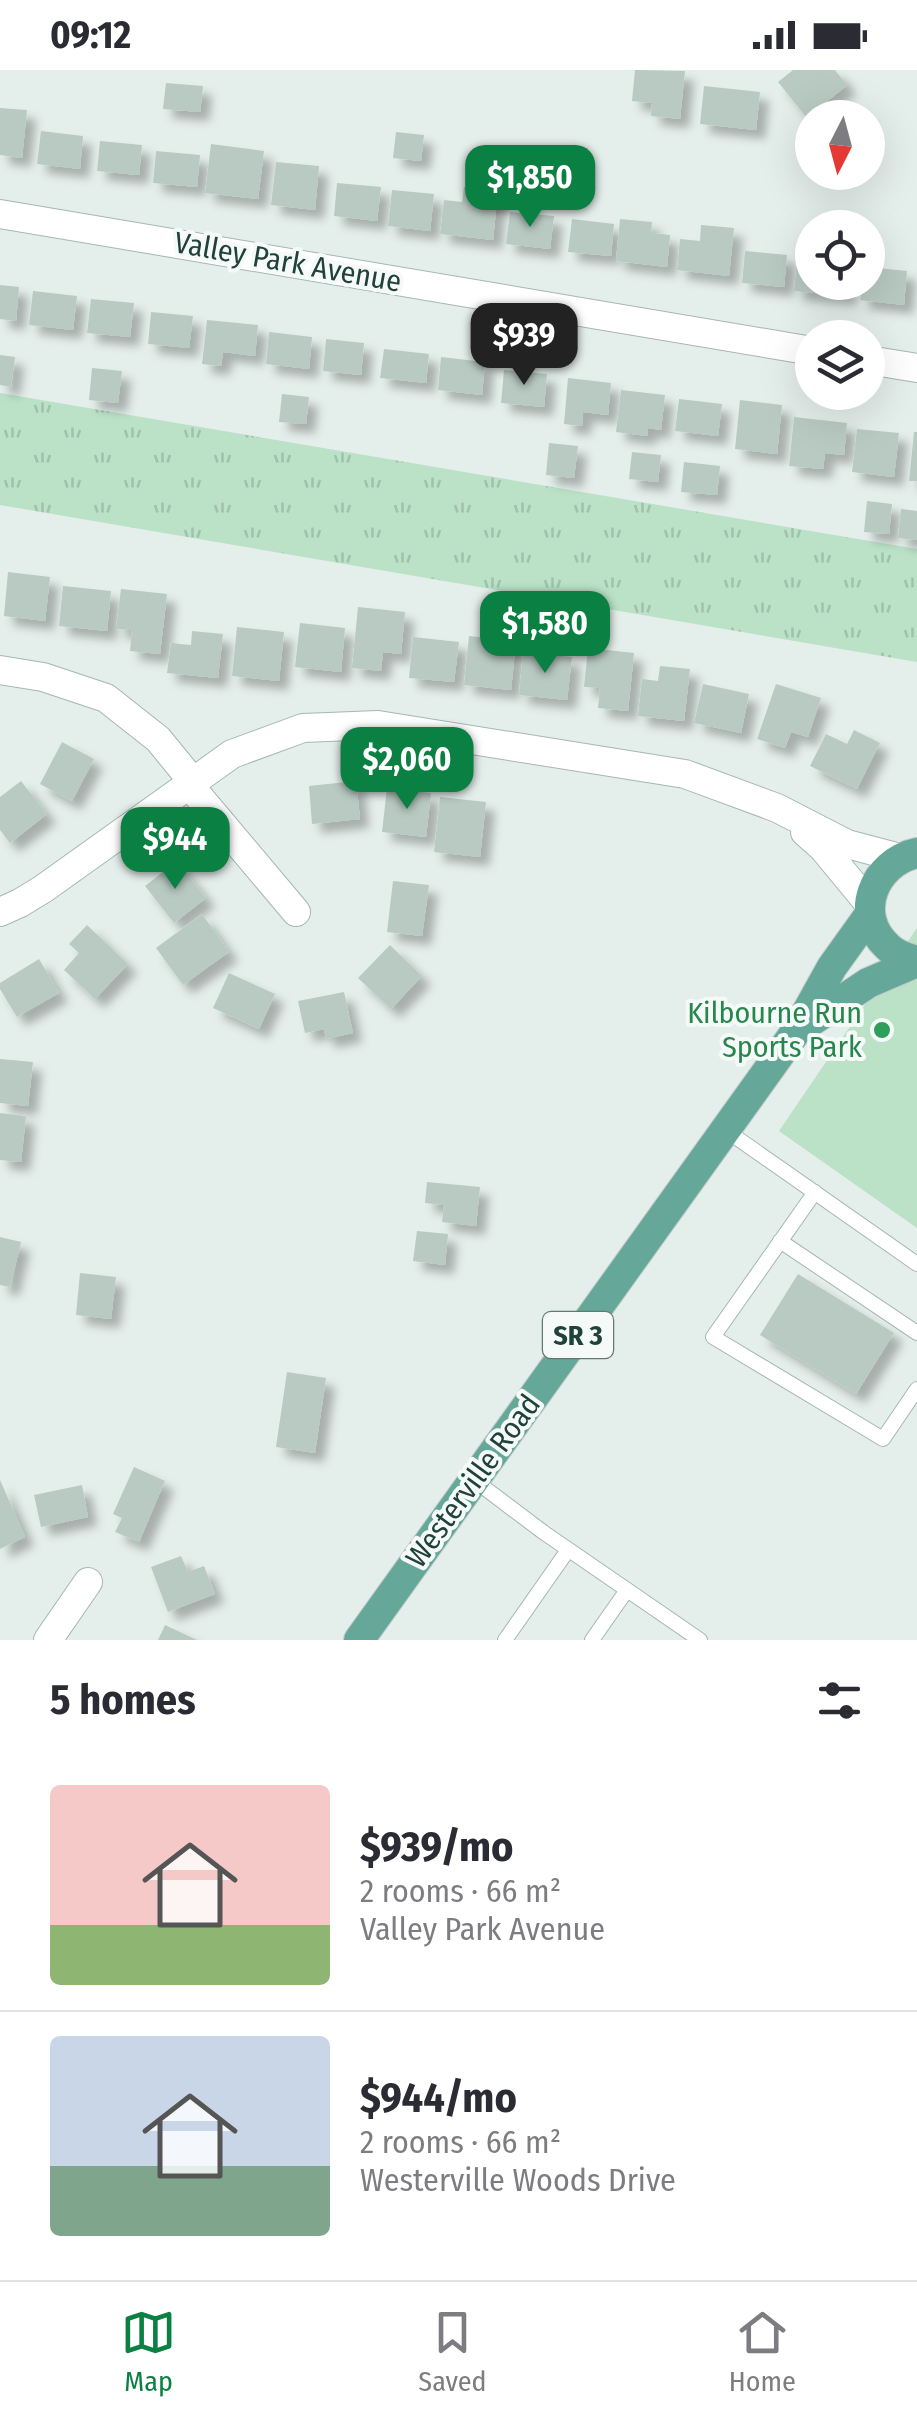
<!DOCTYPE html>
<html lang="en">
<head>
<meta charset="utf-8">
<style>
	:root { --surface:#fff; --page:#f7f7f7; --text:#2b2b33; --muted:#7c7c81; --line:#e1e1e2; --accent:#0b8043 }
	body { margin:0; font-family:"Fira Sans Condensed",sans-serif; background:var(--page); color:var(--text); height:100vh; display:flex; flex-direction:column; font-size:38px; white-space:nowrap }
	* { box-sizing:border-box; margin:0 }
	p { font-size:32px; color:var(--muted) }
	.icon { flex:none; width:55px; height:55px; fill:none; stroke:currentColor; stroke-width:2; stroke-linecap:round; stroke-linejoin:round }
	.map { position:relative; height:1570px; overflow:hidden }
	.details { display:flex; flex-direction:column; background:var(--surface); flex:1 }
	.details>* { flex:none }
	.needle { width:65px; rotate:186deg }
	.fabs { position:absolute; left:795px; top:30px; display:grid; gap:20px }
	.fabs a { display:grid; place-items:center; width:90px; height:90px; border-radius:50%; background:var(--surface); box-shadow:0 10px 40px #0002; font-size:50px }
	.price { position:absolute; translate:-50% -85px; padding:0 22px; border-radius:20px; background:var(--accent); color:#fff; font-size:32px; line-height:65px; filter:drop-shadow(0 2px 5px #0008) }
	.price::after { content:''; position:absolute; left:50%; top:60px; width:30px; height:22px; margin-left:-15px; background:inherit; clip-path:polygon(0 0,100% 0,50% 100%) }
	.price.active { background:#222; color:#fff }
	ul { padding:0; list-style:none }
	li { display:flex; align-items:center; gap:30px; height:250px; padding:0 50px }
	li+li { border-top:2px solid var(--line) }
	li span { display:grid; place-items:center; flex:none; width:280px; height:200px; border-radius:10px; color:#555 }
	li>.icon { margin-inline-start:auto }
	span .icon { width:120px; height:120px; fill:#fffc; stroke-width:1 }
	li b { font-size:42px }
	h2 { display:flex; justify-content:space-between; align-items:center; height:120px; padding:0 50px; font-size:42px }
	.status { display:flex; justify-content:space-between; align-items:center; height:70px; padding:0 50px; background:var(--surface); direction:ltr }
	.status svg { height:28px; fill:currentColor }
	.tabs { display:flex; justify-content:space-around; align-items:center; height:140px; border-top:2px solid var(--line); background:var(--surface); font-size:28px; color:var(--muted) }
	.tabs a { display:grid; justify-items:center; gap:5px }
	.tabs .active { color:var(--accent) }
	.map>svg:first-child { display:block }
</style>
</head>
<body>
<div class="status"><b>09:12</b><svg viewBox="0 0 49 12"><path d="M0 12V9h3v3zM5 12V6h3v6zM10 12V3h3v9zM15 12V0h3v12zM26 1h20v11H26zM47 4h2v5h-2z"/></svg></div>
<div class="map">
<svg width="917" height="1570" viewBox="0 0 917 1570">
	<defs>
		<pattern id="grass-tufts" width="24" height="20" patternUnits="userSpaceOnUse" patternTransform="scale(2.5)"><rect width="24" height="20" fill="#bbe1c7"/><path d="M3 7l-1-3M5 7V3M7 7l1-3M15 17l-1-3M17 17v-4M19 17l1-3" fill="none" stroke="#a0c2ac"/></pattern>
		<filter id="shadow"><feDropShadow dx="9" dy="9" stdDeviation="5" flood-color="#0004"/></filter>
	</defs>
	<rect width="100%" height="100%" fill="#e4eeea"/>
	<polygon fill="url(#grass-tufts)" points="0,323 917,479 917,592 0,435"/>
	<polygon fill="#bbe1c7" points="917,858 917,1158 779,1061"/>
	<g fill="#b9cac3" filter="url(#shadow)">
		<polygon points="635,0 685,1 680,49 651,46 652,33 632,31"/>
		<polygon points="793,0 835,0 847,15 807,48 778,12"/>
		<polygon points="166,13 203,16 200,42 163,39"/>
		<polygon points="704,16 760,22 756,60 700,54"/>
		<polygon points="0,38 27,40 22,88 0,85"/>
		<polygon points="41,61 83,66 80,99 37,94"/>
		<polygon points="396,62 424,65 421,91 393,88"/>
		<polygon points="100,71 142,75 139,105 97,101"/>
		<polygon points="211,74 264,81 258,129 205,123"/>
		<polygon points="156,81 200,85 197,117 153,113"/>
		<polygon points="276,92 319,96 315,140 271,135"/>
		<polygon points="337,113 381,117 377,151 334,146"/>
		<polygon points="464,117 498,121 493,170 440,164 444,130 462,132"/>
		<polygon points="392,120 434,124 430,161 388,156"/>
		<polygon points="510,142 554,146 550,179 506,174"/>
		<polygon points="572,149 614,154 611,186 568,182"/>
		<polygon points="620,149 652,152 651,163 670,165 667,197 616,191"/>
		<polygon points="701,155 734,158 729,206 677,200 680,169 700,171"/>
		<polygon points="745,181 787,185 784,217 742,213"/>
		<polygon points="797,190 812,191 812,212 848,212 847,226 794,221"/>
		<polygon points="868,197 907,201 904,235 860,230 862,212 868,212"/>
		<polygon points="0,215 19,217 16,251 0,249"/>
		<polygon points="33,221 77,226 73,260 29,255"/>
		<polygon points="91,229 134,233 130,267 87,263"/>
		<polygon points="151,242 193,246 189,278 148,274"/>
		<polygon points="207,250 258,255 255,286 223,282 221,296 202,294"/>
		<polygon points="269,262 312,267 309,299 266,294"/>
		<polygon points="326,269 364,273 361,305 323,301"/>
		<polygon points="384,279 429,284 426,313 380,308"/>
		<polygon points="0,285 15,287 11,317 0,315"/>
		<polygon points="441,287 485,292 482,325 438,320"/>
		<polygon points="92,298 122,301 118,333 89,330"/>
		<polygon points="504,300 547,304 544,337 501,333"/>
		<polygon points="568,308 611,313 608,345 583,342 582,356 564,354"/>
		<polygon points="621,320 665,325 661,360 648,358 647,366 616,362"/>
		<polygon points="282,324 309,327 306,354 279,352"/>
		<polygon points="679,329 722,334 718,366 675,361"/>
		<polygon points="740,330 782,335 777,384 735,379"/>
		<polygon points="794,347 847,353 844,385 825,383 823,399 789,396"/>
		<polygon points="857,359 899,363 894,407 852,402"/>
		<polygon points="914,362 917,362 917,411 909,411"/>
		<polygon points="549,373 578,376 574,408 546,405"/>
		<polygon points="632,382 661,385 658,412 629,409"/>
		<polygon points="684,392 720,396 717,425 681,422"/>
		<polygon points="867,431 892,434 889,464 864,462"/>
		<polygon points="901,439 917,441 917,470 898,468"/>
		<polygon points="8,502 50,507 45,551 4,546"/>
		<polygon points="63,516 111,521 107,561 59,556"/>
		<polygon points="121,519 167,524 160,584 130,581 132,560 116,559"/>
		<polygon points="358,537 405,542 401,584 383,582 381,601 352,598"/>
		<polygon points="300,553 345,558 341,602 295,597"/>
		<polygon points="237,557 284,562 279,611 232,606"/>
		<polygon points="192,561 223,564 218,608 167,603 171,573 191,575"/>
		<polygon points="469,566 516,571 511,620 464,615"/>
		<polygon points="413,567 459,572 454,612 409,608"/>
		<polygon points="588,578 634,583 628,641 598,638 600,618 584,617"/>
		<polygon points="523,582 572,587 567,630 519,625"/>
		<polygon points="660,596 690,599 684,651 638,646 642,609 658,611"/>
		<polygon points="703,614 749,624 741,663 694,653"/>
		<polygon points="776,614 821,628 808,667 791,662 785,678 757,669"/>
		<polygon points="854,660 880,673 857,719 810,696 826,664 847,674"/>
		<polygon points="62,672 94,689 72,731 40,714"/>
		<polygon points="21,711 47,744 10,773 0,760 0,727"/>
		<polygon points="356,711 360,749 312,754 309,716"/>
		<polygon points="387,718 431,723 426,767 382,762"/>
		<polygon points="440,727 486,732 480,787 434,782"/>
		<polygon points="177,791 206,828 174,853 145,816"/>
		<polygon points="393,811 429,815 422,866 387,862"/>
		<polygon points="202,844 229,882 183,915 156,878"/>
		<polygon points="87,855 128,894 95,929 64,900 79,883 69,874"/>
		<polygon points="390,875 422,906 391,939 358,908"/>
		<polygon points="39,889 59,923 17,947 0,919 0,913"/>
		<polygon points="229,903 275,924 259,959 213,938"/>
		<polygon points="344,922 353,963 326,969 324,959 305,963 298,931"/>
		<polygon points="0,989 33,992 28,1036 0,1033"/>
		<polygon points="0,1043 26,1046 21,1092 0,1090"/>
		<polygon points="427,1112 480,1117 476,1156 442,1152 444,1135 425,1133"/>
		<polygon points="417,1161 448,1164 445,1195 413,1191"/>
		<polygon points="0,1167 21,1172 10,1217 0,1215"/>
		<polygon points="80,1203 116,1207 111,1249 76,1245"/>
		<polygon points="798,1204 894,1263 856,1324 760,1265"/>
		<polygon points="287,1302 326,1308 315,1383 276,1377"/>
		<polygon points="134,1397 165,1411 139,1472 115,1462 122,1448 113,1444"/>
		<polygon points="0,1410 25,1467 0,1479"/>
		<polygon points="82,1415 88,1447 41,1457 34,1425"/>
		<polygon points="181,1486 188,1502 204,1496 215,1524 168,1542 151,1497"/>
		<polygon points="165,1555 197,1570 158,1570"/>
	</g>
	<g fill="none" stroke-linecap="round" stroke-linejoin="round">
		<defs>
			<g id="lane">
				<polyline points="727,1061 917,1194"/>
				<polyline points="815,1122 713,1267 883,1369 917,1319"/>
				<polyline points="780,1171 917,1263"/>
				<polyline points="474,1410 543,1462 700,1570"/>
				<polyline points="505,1570 568,1480"/>
				<polyline points="592,1570 627,1520"/>
			</g>
			<g id="street">
				<polyline points="0,144 812,281"/>
				<polyline points="868,290 917,298"/>
				<polyline points="0,600 43,607 106,628 158,669 185,702 195,722 296,842"/>
				<polyline points="805,762 823,778 870,835"/>
				<polyline points="0,842 20,833 43,819 232,684 303,658 378,655 685,704 777,738 847,774 900,788"/>
				<polyline points="48,1570 88,1512"/>
			</g>
			<g id="primary">
				<path d="M917,783C874,792 852,845 888,877C896,885 906,888 917,891"/>
				<polyline points="804,956 868,913 917,892"/>
				<polyline points="359,1570 797,960 832,897 870,844"/>
			</g>
		</defs>
		<use href="#lane" stroke="#a6b7b2" stroke-width="16"/>
		<use href="#street" stroke="#a6b7b2" stroke-width="30"/>
		<use href="#primary" stroke="#c1cac8" stroke-width="32"/>
		<use href="#lane" stroke="#fff" stroke-width="14"/>
		<use href="#street" stroke="#fff" stroke-width="28"/>
		<use href="#primary" stroke="#65a89a" stroke-width="30"/>
	</g>
	<circle fill="#2e9e5b" stroke="#f5faf8" stroke-width="4" cx="882" cy="960" r="10"/>
	<g text-anchor="middle" dominant-baseline="central" stroke-width="8" stroke-linejoin="round" paint-order="stroke">
		<rect fill="#f5faf8" stroke="#617974" stroke-width="2.5" x="543" y="1242" width="70" height="46" rx="8"/>
		<g font-size="28" font-weight="bold" fill="#21423b">
			<text x="578" y="1265">SR 3</text>
		</g>
		<g font-size="30" fill="#21423b" stroke="#f5faf8">
			<text transform="translate(288 192) rotate(10)">Valley Park Avenue</text>
			<text transform="translate(473 1411) rotate(-54)">Westerville Road</text>
		</g>
		<g font-size="30" fill="#27864d" stroke="#f5faf8" text-anchor="end">
			<text x="862" y="943">Kilbourne Run<tspan x="862" dy="34">Sports Park</tspan></text>
		</g>
	</g>
</svg>
<div class="fabs">
<a><svg class="needle" viewBox="-14 -14 28 28"><path d="M0-13l5 13h-10z" fill="#e53935"/><path d="M0 13l5-13h-10z" fill="#7c7c81"/></svg></a>
<a><svg class="icon" aria-label="locate" viewBox="0 0 24 24"><circle cx="12" cy="12" r="6"/><path d="M12 2v4M12 18v4M2 12h4M18 12h4"/></svg></a>
<a><svg class="icon" aria-label="layers" viewBox="0 0 24 24"><path d="M12 4l9 5-9 5-9-5zM3 14l9 5 9-5"/></svg></a>
</div>
<b class="price" style="left:530px;top:160px">$1,850</b>
<b class="price active" style="left:524px;top:318px">$939</b>
<b class="price" style="left:545px;top:606px">$1,580</b>
<b class="price" style="left:407px;top:742px">$2,060</b>
<b class="price" style="left:175px;top:822px">$944</b>
</div>
<section class="details">
<h2>5 homes<svg class="icon" aria-label="filters" viewBox="0 0 24 24"><path d="M4 7h16M4 17h16"/><circle cx="9" cy="7" r="2"/><circle cx="15" cy="17" r="2"/></svg></h2>
<ul>
<li><span style="background:linear-gradient(#f6c9c9 70%,#8fb573 0)"><svg class="icon" aria-label="home" viewBox="0 0 24 24"><path d="M3 11l9-7 9 7M6 9v11h12V9"/></svg></span><div><b>$939/mo</b><p>2 rooms · 66 m²</p><p>Valley Park Avenue</p></div></li>
<li><span style="background:linear-gradient(#c9d6e8 65%,#7fa58c 0)"><svg class="icon" aria-label="home" viewBox="0 0 24 24"><path d="M3 11l9-7 9 7M6 9v11h12V9"/></svg></span><div><b>$944/mo</b><p>2 rooms · 66 m²</p><p>Westerville Woods Drive</p></div></li>
</ul>
</section>
<nav class="tabs">
<a class="active"><svg class="icon" aria-label="map" viewBox="0 0 24 24"><path d="M3 6l6-2 6 2 6-2v14l-6 2-6-2-6 2zM9 4v14M15 6v14"/></svg>Map</a>
<a><svg class="icon" aria-label="saved" viewBox="0 0 24 24"><path d="M7 4h10v16l-5-4-5 4z"/></svg>Saved</a>
<a><svg class="icon" aria-label="home" viewBox="0 0 24 24"><path d="M3 11l9-7 9 7M6 9v11h12V9"/></svg>Home</a>
</nav>
</body>
</html>
